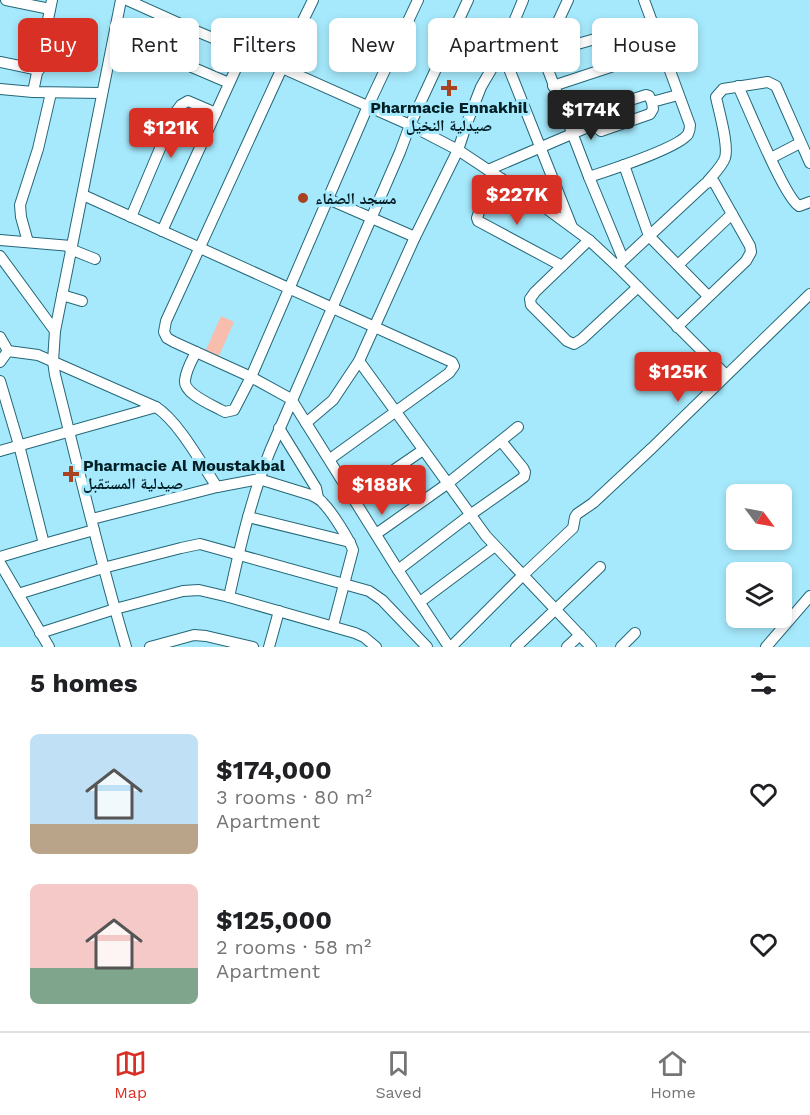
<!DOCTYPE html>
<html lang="en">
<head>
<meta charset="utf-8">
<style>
	:root { --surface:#fff; --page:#f2f2f2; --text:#202124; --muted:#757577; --line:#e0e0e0; --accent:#d93025 }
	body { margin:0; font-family:"Work Sans","Noto Naskh Arabic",sans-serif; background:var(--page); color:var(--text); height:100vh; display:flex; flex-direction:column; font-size:22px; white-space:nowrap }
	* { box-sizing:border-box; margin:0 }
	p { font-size:20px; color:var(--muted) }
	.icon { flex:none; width:33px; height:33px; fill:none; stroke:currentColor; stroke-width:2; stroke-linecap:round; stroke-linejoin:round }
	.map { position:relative; height:647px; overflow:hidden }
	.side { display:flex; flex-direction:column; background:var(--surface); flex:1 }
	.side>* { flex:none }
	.guide { position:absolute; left:18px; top:18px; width:774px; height:54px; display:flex; gap:12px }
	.needle { width:39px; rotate:122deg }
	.controls { position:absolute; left:726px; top:484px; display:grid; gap:12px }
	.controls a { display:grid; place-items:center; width:66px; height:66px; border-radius:9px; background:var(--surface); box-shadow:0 3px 9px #0003; font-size:30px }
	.price { position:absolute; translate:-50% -51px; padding:0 14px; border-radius:6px; background:var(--accent); color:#fff; font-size:20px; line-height:39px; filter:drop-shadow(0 2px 3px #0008) }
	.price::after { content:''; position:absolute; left:50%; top:36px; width:18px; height:14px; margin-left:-9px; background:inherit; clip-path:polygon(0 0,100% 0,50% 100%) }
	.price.current { background:#222; color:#fff }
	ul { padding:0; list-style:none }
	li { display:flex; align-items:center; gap:18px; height:150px; padding:0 30px }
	li span { display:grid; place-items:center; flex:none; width:168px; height:120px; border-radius:9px; color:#555 }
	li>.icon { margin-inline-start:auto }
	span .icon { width:72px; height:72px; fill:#fffc; stroke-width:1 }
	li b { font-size:26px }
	h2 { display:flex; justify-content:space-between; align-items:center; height:72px; padding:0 30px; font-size:26px }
	.pill { padding:0 21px; border-radius:9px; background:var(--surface); box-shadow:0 3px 9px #0003; font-size:21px; line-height:54px }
	.pill.current { background:var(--accent); color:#fff }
	.menu { display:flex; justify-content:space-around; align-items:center; height:84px; border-top:2px solid var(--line); background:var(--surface); font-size:16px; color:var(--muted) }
	.menu a { display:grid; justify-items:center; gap:3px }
	.menu .current { color:var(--accent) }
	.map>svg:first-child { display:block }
</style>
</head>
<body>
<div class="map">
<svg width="810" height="647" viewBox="0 0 810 647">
	<rect width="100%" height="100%" fill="#a6e9fc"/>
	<polygon fill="#f8bdac" points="221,316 234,322 217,360 204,354"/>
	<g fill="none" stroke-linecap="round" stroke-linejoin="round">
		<defs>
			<g id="minor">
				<polyline points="6,0 50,9"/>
				<path d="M121,0L55,331L53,361L55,375C78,466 99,557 126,647"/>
				<polyline points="127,0 196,31 244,51 410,125 458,150 547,209 589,240 617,266 726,375"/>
				<polyline points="313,0 294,39 282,68 166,321 164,332 167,338 174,342 251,377 291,399 398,570 449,647"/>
				<path d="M568,0L549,41L545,62L589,177C607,171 679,148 688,134C690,130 690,129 690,125L644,0"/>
				<polyline points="502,51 572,227"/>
				<polyline points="546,53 651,23"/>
				<polyline points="0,62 39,70"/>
				<polyline points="187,65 229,83"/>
				<polyline points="553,86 662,50"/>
				<path d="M738,86C748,107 784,197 799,206L810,202"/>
				<polyline points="0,89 33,92 102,93"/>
				<polyline points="33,92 52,0"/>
				<polyline points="595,124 597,128 601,131 650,114 653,109 652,102"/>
				<polyline points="771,158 800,143"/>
				<polyline points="624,165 649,236 708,296"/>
				<polyline points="488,170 595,124 594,114 602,109 646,95 649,96 652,102 678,95"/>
				<polyline points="589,177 623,259"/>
				<polyline points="502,179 479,212 477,218 478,221 562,266"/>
				<path d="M708,181C714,174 722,166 725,158C729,145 719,112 716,97L723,89L768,82L776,86L810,163"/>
				<polyline points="83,195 452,362 454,366 449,373 330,459"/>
				<polyline points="131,217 175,113 181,105 188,101 216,113"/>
				<polyline points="162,231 244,51"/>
				<polyline points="415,237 458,150 467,123 481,87 502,51 523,0"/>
				<polyline points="0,240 71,246"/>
				<polyline points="589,240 535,292 530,299 531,305 567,341 574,344 582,339 638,287"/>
				<polyline points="28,242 21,217 20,205 38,149 51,93"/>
				<polyline points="70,249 95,259"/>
				<polyline points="0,256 55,331"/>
				<polyline points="678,265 732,214"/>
				<polyline points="617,266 705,184 711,181 714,182 750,246 751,252 746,261 677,327"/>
				<polyline points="62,295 82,301"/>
				<polyline points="0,337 8,351"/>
				<path d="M196,352C192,360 186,370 185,380C183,393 210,404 221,410L225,412L234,410L251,377L368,106L418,0"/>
				<polyline points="359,361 486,536 591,647"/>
				<path d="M0,362L8,351L38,355L156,407C178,421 201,463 217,487"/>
				<polyline points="0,381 19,445 44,544"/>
				<polyline points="306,423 333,400 359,361 415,237 328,199"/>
				<polyline points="279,428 316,488 318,498"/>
				<polyline points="0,451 156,407"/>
				<polyline points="353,498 423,450"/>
				<polyline points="248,517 350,542"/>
				<path d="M92,519L217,487L259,479L311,495C315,497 320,499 323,503C332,512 349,539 353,550L333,626"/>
				<polyline points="376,534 447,484 518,427"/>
				<polyline points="0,557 44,544 94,530"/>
				<polyline points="0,563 49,647"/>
				<polyline points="398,570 470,515 524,477 525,472 523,468 501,441"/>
				<polyline points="18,594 103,568 181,548 200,544 369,591 382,600 427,647"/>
				<path d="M229,597C240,547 251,498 270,451L400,152L410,125L468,0"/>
				<polyline points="420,602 495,546"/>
				<polyline points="40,633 115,609 183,591 199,590 229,597 355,633 364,637 376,647"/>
				<polyline points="150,647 194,635 206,636 253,647"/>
				<polyline points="269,647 279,611"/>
				<polyline points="451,647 522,576 573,528 575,517 577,514 593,503 652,448 810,294"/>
				<polyline points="516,647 600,567"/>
				<polyline points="567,647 580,635"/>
				<polyline points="621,647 635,633"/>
				<polyline points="766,647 810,596"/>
			</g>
		</defs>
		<use href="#minor" stroke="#236778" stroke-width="12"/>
		<use href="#minor" stroke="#fff" stroke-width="10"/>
	</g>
	<g fill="#a94221" stroke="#a6e9fc" stroke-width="2">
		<path d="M446 79h6v6h6v6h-6v6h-6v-6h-6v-6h6z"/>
		<circle cx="303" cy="198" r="6"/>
		<path d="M68 465h6v6h6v6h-6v6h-6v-6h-6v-6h6z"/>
	</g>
	<g text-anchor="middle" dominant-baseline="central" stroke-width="6" stroke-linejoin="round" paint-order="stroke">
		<g font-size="16" font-weight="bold" fill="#042027" stroke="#a6e9fc" text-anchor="start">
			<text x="449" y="107" text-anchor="middle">Pharmacie Ennakhil<tspan x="449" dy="18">صيدلية النخيل</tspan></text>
			<text x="315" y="198">مسجد الصفاء</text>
			<text x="83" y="465">Pharmacie Al Moustakbal<tspan x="83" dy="18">صيدلية المستقبل</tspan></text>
		</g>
	</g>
</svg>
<div class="controls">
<a><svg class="needle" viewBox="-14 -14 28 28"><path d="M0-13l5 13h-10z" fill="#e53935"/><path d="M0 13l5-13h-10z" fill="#757577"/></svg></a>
<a><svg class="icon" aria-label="layers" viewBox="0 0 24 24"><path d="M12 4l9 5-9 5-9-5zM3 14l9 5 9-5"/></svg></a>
</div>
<b class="price current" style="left:591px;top:141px">$174K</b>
<b class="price" style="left:171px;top:159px">$121K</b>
<b class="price" style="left:517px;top:226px">$227K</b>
<b class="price" style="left:678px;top:403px">$125K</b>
<b class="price" style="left:382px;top:516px">$188K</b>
<div class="guide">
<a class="pill current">Buy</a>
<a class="pill">Rent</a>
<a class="pill">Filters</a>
<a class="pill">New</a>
<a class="pill">Apartment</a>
<a class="pill">House</a>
</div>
</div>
<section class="side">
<h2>5 homes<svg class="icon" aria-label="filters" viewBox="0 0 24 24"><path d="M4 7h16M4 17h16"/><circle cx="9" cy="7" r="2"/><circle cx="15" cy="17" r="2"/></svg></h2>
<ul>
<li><span style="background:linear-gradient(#bfe0f5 75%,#b9a48a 0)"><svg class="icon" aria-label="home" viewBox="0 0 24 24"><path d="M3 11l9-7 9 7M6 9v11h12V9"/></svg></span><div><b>$174,000</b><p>3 rooms · 80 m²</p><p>Apartment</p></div><svg class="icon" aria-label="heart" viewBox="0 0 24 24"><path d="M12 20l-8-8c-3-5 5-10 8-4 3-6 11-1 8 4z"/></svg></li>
<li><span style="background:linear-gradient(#f6c9c9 70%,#7fa58c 0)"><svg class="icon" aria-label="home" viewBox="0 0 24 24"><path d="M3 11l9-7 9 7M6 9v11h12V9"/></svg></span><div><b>$125,000</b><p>2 rooms · 58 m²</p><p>Apartment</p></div><svg class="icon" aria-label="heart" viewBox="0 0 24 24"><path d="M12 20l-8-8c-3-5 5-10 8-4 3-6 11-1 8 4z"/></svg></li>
</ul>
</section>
<nav class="menu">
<a class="current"><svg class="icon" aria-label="map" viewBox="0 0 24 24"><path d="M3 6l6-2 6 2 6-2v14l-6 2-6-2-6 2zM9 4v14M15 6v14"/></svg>Map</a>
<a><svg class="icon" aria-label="saved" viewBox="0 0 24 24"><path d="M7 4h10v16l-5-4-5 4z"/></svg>Saved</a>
<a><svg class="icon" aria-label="home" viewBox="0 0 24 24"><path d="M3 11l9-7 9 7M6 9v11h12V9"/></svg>Home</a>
</nav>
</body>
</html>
